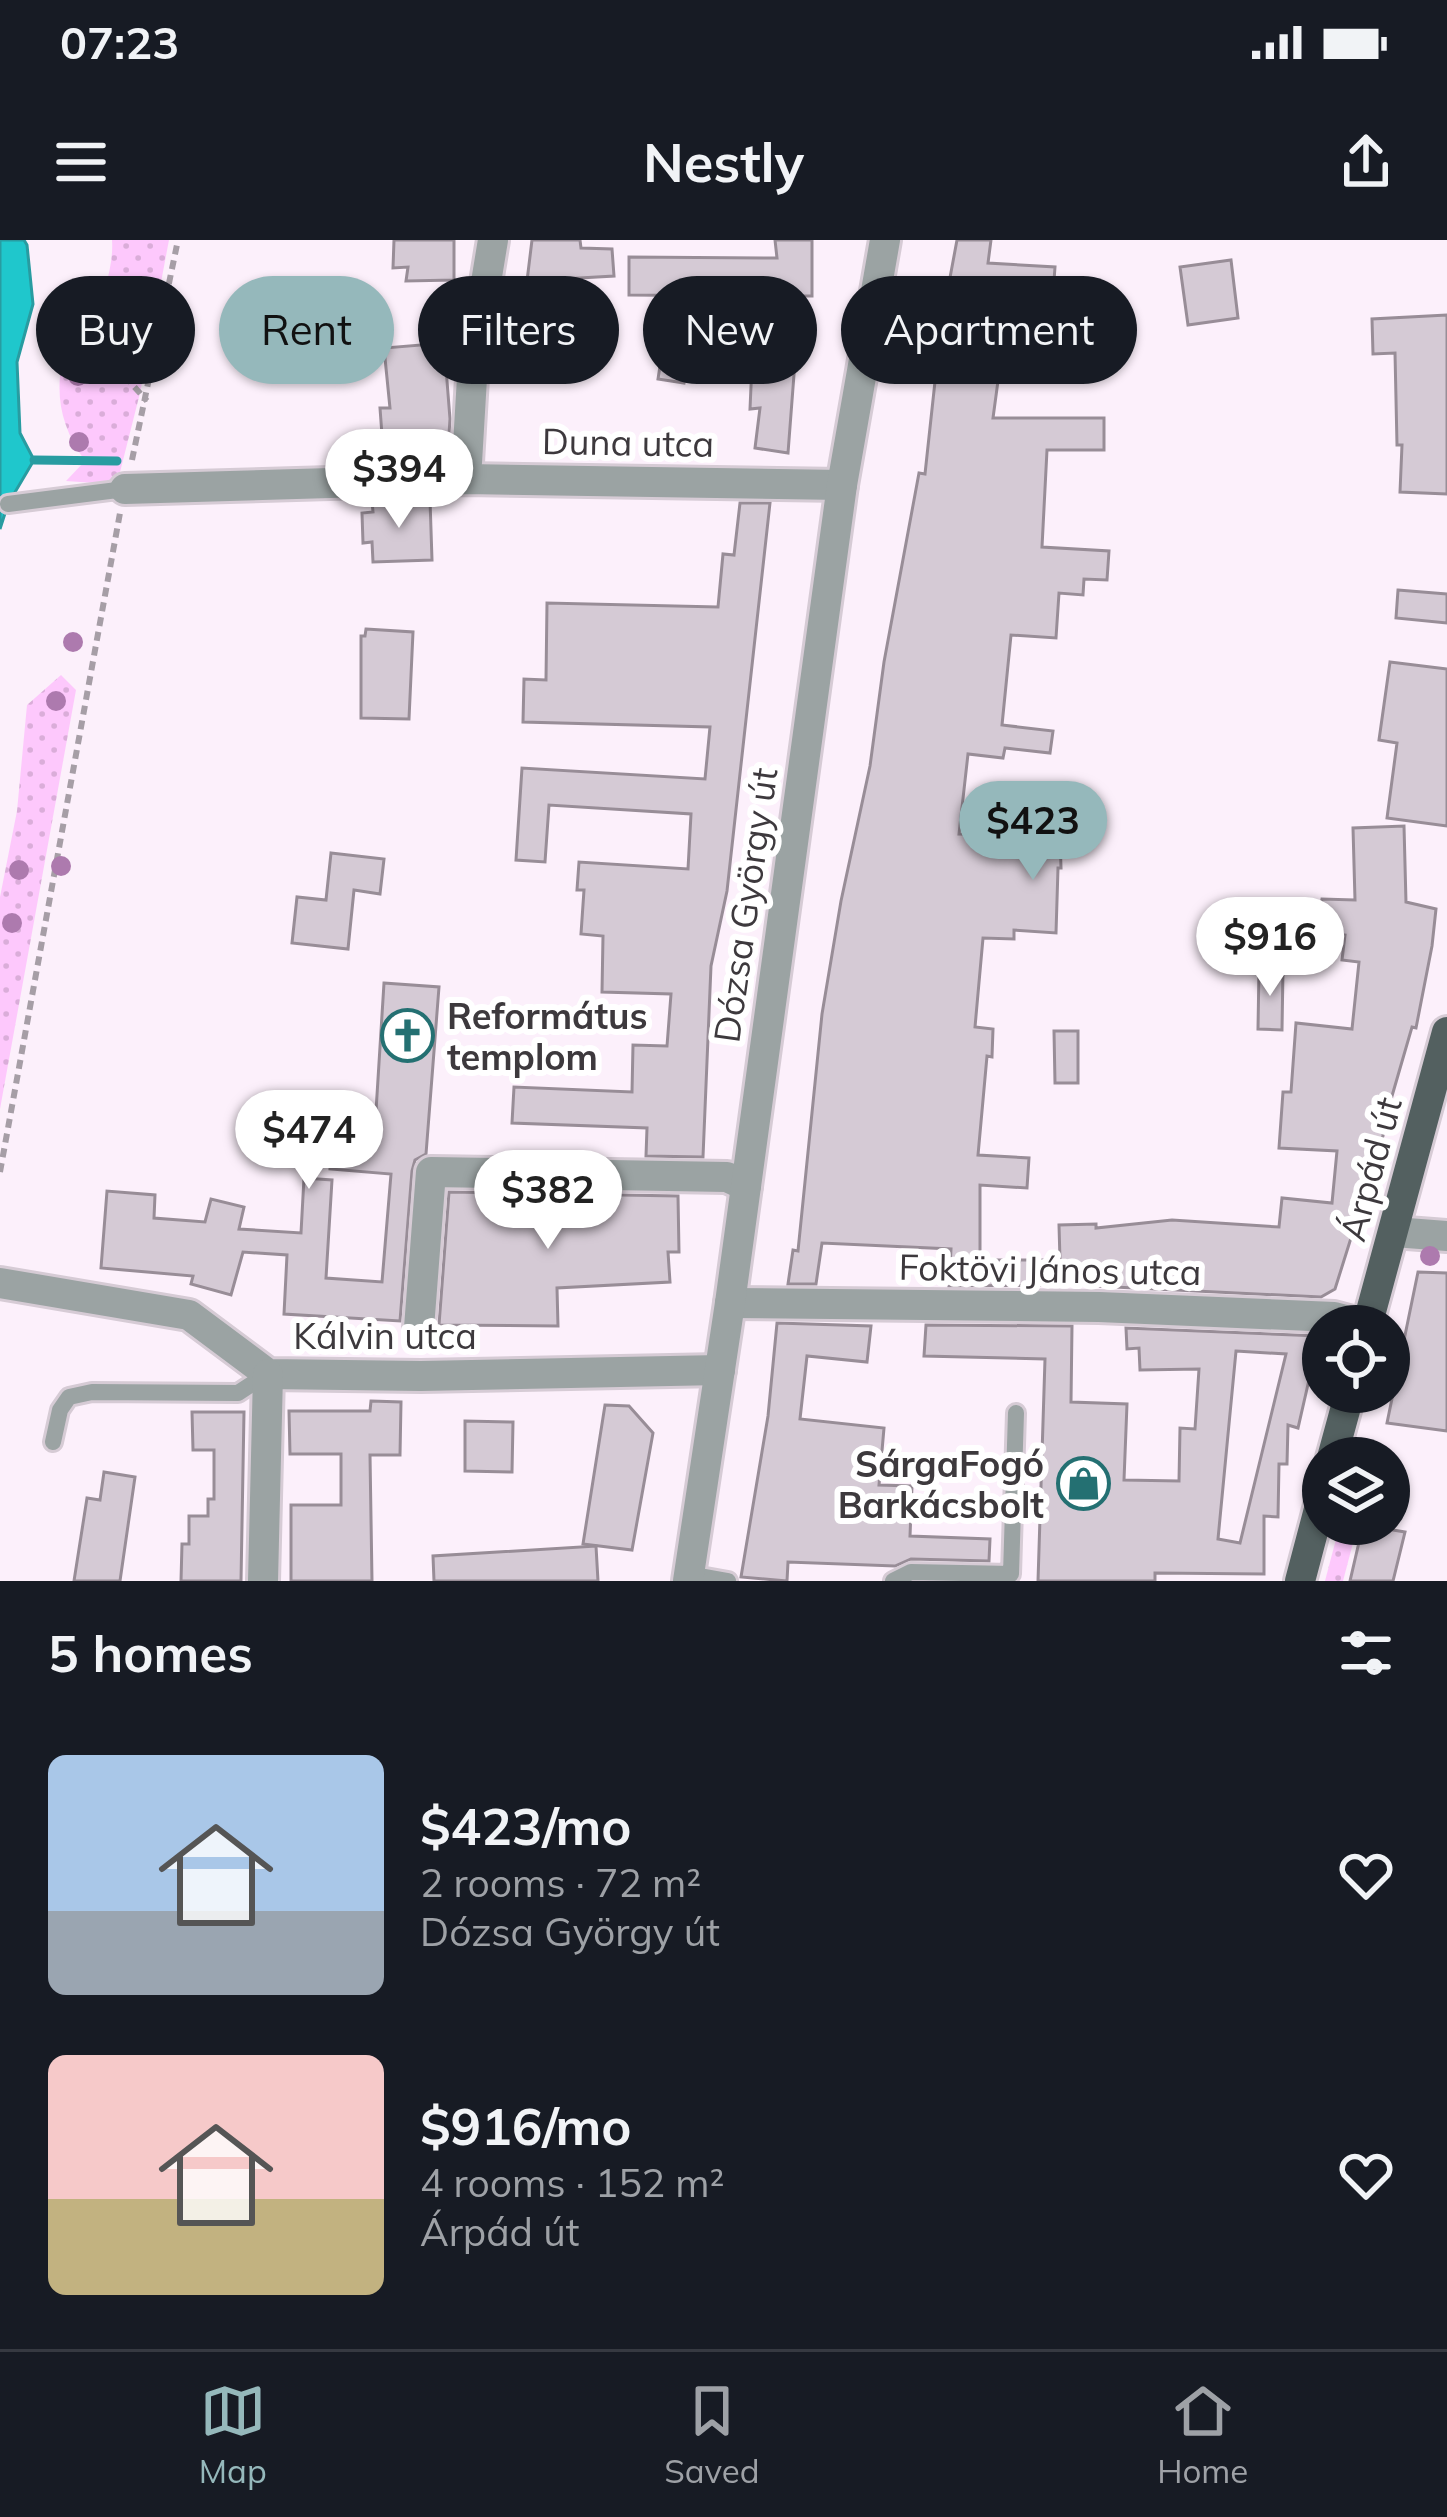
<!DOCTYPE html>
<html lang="en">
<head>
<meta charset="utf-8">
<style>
	:root { --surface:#171b24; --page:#20242c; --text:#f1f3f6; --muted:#9ea1a6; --line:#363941; --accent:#95b8bb }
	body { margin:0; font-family:Mulish,sans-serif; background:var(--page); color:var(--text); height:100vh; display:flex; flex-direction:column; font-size:45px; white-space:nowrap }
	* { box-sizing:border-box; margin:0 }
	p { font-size:39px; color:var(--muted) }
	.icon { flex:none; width:66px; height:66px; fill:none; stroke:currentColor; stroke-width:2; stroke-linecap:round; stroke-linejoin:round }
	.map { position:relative; height:1341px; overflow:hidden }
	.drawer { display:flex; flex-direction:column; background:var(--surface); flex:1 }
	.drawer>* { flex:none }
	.top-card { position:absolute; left:36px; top:36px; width:1377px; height:108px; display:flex; gap:24px }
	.buttons { position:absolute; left:1302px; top:1065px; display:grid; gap:24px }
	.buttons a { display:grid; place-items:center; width:108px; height:108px; border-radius:50%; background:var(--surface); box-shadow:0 3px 9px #0004; font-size:60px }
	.price { position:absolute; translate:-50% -102px; padding:0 27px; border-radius:42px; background:#fff; color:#222; font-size:39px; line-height:78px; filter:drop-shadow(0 3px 6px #0008) }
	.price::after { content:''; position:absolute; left:50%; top:72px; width:36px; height:27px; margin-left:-18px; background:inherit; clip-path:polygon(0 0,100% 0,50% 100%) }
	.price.on { background:var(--accent); color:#111 }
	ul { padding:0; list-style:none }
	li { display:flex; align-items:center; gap:36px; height:300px; padding:0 48px }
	li span { display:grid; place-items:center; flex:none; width:336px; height:240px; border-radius:18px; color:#555 }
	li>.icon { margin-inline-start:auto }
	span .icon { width:144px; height:144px; fill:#fffc; stroke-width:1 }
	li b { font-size:51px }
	h2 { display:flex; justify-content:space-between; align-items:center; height:144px; padding:0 48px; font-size:51px }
	.pill { padding:0 42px; border-radius:54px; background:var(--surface); box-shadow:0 3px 9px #0004; font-size:42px; line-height:108px }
	.pill.on { background:var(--accent); color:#111 }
	.status { display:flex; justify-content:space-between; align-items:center; height:84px; padding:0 60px; background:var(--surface); direction:ltr }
	.status svg { height:33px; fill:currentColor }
	header { display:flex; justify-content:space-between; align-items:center; height:156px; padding:0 48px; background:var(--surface); font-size:54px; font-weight:700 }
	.dock { display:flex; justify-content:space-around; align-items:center; height:168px; border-top:3px solid var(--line); background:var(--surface); font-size:33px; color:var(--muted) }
	.dock a { display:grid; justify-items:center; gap:6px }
	.dock .on { color:var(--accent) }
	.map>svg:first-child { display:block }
</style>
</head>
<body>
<div class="status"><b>07:23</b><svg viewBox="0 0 49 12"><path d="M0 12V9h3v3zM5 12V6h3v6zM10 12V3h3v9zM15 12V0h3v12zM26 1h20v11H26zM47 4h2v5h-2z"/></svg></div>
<header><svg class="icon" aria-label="menu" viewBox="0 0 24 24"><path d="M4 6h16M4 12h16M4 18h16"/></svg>Nestly<svg class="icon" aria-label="share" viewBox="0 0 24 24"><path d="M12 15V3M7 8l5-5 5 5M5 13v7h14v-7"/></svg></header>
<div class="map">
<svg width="1447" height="1341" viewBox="0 0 1447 1341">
	<defs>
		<pattern id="grass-dots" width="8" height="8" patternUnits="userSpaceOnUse" patternTransform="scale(3)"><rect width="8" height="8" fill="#fdc8fc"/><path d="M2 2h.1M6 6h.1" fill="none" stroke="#daadd9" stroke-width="1.8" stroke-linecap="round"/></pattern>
	</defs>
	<rect width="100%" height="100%" fill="#fcf0fb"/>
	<g fill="url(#grass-dots)">
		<path d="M112,0H169L140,153L118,240L109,244L66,241L85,221C55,179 53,140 71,92L97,82C102,55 114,27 112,0Z"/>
		<polygon points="61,435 76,450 0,869 0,657 17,571 27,465"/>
		<polygon points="1340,1284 1358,1284 1343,1341 1325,1341"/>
	</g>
	<polygon fill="#1fc7cc" stroke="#289ca1" stroke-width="3" points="0,0 24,0 27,5 33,64 17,122 20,193 34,220 8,264 0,289"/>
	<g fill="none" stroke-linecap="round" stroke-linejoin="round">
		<polyline stroke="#289ca1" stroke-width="9" points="34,220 117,221"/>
	</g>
	<g fill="#d5cad5" stroke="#988d97" stroke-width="3" fill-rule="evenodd">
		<polygon points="394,0 454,0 454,40 406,41 408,27 393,28"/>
		<polygon points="532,0 580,0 581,8 612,9 614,36 527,41"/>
		<polygon points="775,0 812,0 812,56 800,56 788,213 755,208 760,168 750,169 755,56 629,55 629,17 777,18"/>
		<polygon points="957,0 991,0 988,23 1055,27 1050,95 1092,98 1090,133 1000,126 993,178 1104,178 1104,210 1047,210 1042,307 1109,311 1107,340 1084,339 1083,355 1059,353 1056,398 1011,395 1002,485 1053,491 1050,513 1005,508 1003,518 968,514 959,594 1060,596 1061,628 1058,628 1056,693 1014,690 1014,699 983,698 975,787 993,789 992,817 987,816 978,915 1029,918 1027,948 980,945 980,1020 1060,1020 1059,985 1096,984 1096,988 1172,980 1279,987 1282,958 1332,963 1337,911 1279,908 1283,852 1291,852 1296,783 1352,789 1359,722 1342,720 1345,695 1317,692 1322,659 1355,660 1353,588 1404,586 1406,662 1436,669 1432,706 1416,788 1412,787 1392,856 1386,854 1383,896 1335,1049 1321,1057 1073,1045 949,1046 951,1009 822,1003 816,1044 788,1044 793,1010 798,1011 822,774 841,661 870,526 884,422 919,233 925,234 941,86"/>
		<polygon points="1231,20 1238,78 1188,85 1180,27"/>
		<polygon points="1447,75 1447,254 1400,252 1402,205 1397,205 1395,113 1373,114 1372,79"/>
		<polygon points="665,94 691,99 684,143 658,139"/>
		<polygon points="549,102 581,104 579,140 546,138"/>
		<polygon points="444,103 450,179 448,209 428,210 428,221 384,222 380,168 390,168 384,108"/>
		<polygon points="430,260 432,320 373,322 372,302 363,303 362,273 373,272 372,261"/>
		<polygon points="740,263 770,263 727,651 711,726 703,917 646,916 647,888 512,883 514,847 632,852 633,805 667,806 671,754 602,752 603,696 581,694 584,650 577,650 579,622 688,629 691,574 549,565 545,622 516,620 522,528 705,539 710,487 523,482 524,439 546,440 547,363 718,367 723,314 734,315"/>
		<polygon points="1398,350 1447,354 1447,383 1396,378"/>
		<polygon points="366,389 413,392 409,479 361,478 361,396 365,396"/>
		<polygon points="1390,422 1447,429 1447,586 1387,578 1397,503 1379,500"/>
		<polygon points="331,613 384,619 380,654 354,650 348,709 292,703 297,657 326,660"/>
		<polygon points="1259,728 1283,729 1282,790 1258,789"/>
		<polygon points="384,743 439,747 426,914 415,920 412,931 400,1081 284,1074 287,1015 243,1012 231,1055 191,1044 193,1036 101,1028 107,951 155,955 154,978 205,982 211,959 244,967 239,989 301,993 304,938 332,940 326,1038 382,1042 391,934 330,929 333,883 375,887"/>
		<polygon points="1054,791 1078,791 1078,843 1055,843"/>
		<polygon points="449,952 678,956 679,1012 668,1012 670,1042 557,1048 558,1086 439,1085"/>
		<polygon points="1418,1032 1447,1033 1447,1191 1387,1183"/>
		<polygon points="777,1083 871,1086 867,1122 807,1116 800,1179 884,1188 879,1245 912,1246 910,1296 990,1299 989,1321 911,1319 895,1326 788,1322 787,1341 741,1337 768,1176"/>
		<path d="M926,1085L1072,1086L1071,1162L1127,1164L1124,1240L1179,1241L1180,1188L1195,1189L1199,1129L1140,1130L1139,1108L1127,1109L1126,1088L1319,1096L1298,1188L1288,1185L1287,1224H1279L1278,1277L1264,1276V1334L1155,1333V1341H1038L1045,1119L924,1116ZM1236,1111L1286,1114L1240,1303L1218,1299Z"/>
		<polygon points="371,1161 401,1162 400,1215 370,1215 372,1341 291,1341 291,1265 341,1265 341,1214 290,1214 289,1171 370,1171"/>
		<polygon points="605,1165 629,1166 653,1193 632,1310 583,1304"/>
		<polygon points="192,1172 244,1172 241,1341 181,1341 182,1304 189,1304 189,1276 208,1276 208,1259 214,1259 214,1210 193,1210"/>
		<polygon points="465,1181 513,1182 512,1232 465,1231"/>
		<polygon points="104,1232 135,1237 120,1341 74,1341 87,1258 100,1260"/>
		<polygon points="1363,1285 1405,1292 1393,1341 1350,1341"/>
		<polygon points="596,1306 598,1341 434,1341 433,1316"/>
	</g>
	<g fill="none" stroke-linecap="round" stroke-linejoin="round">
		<defs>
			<g id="lane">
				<polyline points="8,264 125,249"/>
				<polyline points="53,1202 60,1170 69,1157 92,1152 238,1153 267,1134"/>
				<polyline points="689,1334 728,1341"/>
				<polyline points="893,1341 911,1332 1011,1334 1016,1173"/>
			</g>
			<g id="street">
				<polyline points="466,239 473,121 493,0"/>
				<polyline points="125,249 466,239 842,245"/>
				<polyline points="1394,992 1447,996"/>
				<polyline points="0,1043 189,1075 268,1134 421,1136 720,1130"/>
				<polyline points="730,1063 1099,1067 1334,1077 1367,1086"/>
				<polyline points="419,1088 431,932 727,937 746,946"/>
				<polyline points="263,1341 268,1134"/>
				<polyline points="688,1341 730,1063 842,245 885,0"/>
			</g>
			<g id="primary">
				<polyline points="1367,1086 1447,792"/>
				<polyline points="1332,1218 1350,1152"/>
				<polyline points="1300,1341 1323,1254"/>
			</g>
		</defs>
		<use href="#lane" stroke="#d6cbd5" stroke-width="22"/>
		<use href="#street" stroke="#d6cbd5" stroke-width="36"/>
		<use href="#primary" stroke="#d6cbd5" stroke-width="36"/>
		<g stroke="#a69ea6" stroke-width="6" stroke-dasharray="9 6" stroke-linecap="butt">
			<polyline points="97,83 115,125 147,161"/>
			<polyline points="132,220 178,0"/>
			<polyline points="0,932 120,273"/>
		</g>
		<use href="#lane" stroke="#9ba3a3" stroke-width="16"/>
		<use href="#street" stroke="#9ba3a3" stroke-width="30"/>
		<use href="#primary" stroke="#536060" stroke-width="30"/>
	</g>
	<g fill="#ad7aae">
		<circle cx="84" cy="111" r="10"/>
		<circle cx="78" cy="136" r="10"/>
		<circle cx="79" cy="202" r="10"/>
		<circle cx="73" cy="402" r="10"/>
		<circle cx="56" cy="461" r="10"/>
		<circle cx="61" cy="626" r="10"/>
		<circle cx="19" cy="630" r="10"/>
		<circle cx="12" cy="683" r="10"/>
		<circle cx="1430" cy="1016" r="10"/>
	</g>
	<defs>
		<symbol id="church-ring" viewBox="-11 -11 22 22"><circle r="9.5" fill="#fff" stroke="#247072" stroke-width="1.5"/><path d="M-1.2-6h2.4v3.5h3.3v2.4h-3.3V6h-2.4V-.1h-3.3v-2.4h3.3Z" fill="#247072"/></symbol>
		<symbol id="shop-ring" viewBox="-11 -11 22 22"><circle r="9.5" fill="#fff" stroke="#247072" stroke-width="1.5"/><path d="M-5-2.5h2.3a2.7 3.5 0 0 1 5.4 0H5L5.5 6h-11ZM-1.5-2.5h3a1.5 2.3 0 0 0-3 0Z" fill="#247072"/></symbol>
	</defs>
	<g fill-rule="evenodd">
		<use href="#church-ring" x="378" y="766" width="59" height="59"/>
		<use href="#shop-ring" x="1054" y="1214" width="59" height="59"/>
	</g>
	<g text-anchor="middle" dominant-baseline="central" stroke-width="12" stroke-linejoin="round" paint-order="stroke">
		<g font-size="36" fill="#3d393d" stroke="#fff">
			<text transform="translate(628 202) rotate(1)">Duna utca</text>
			<text transform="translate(745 665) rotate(-82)">Dózsa György út</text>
			<text transform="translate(1370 929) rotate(-75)">Árpád út</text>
			<text transform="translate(1050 1029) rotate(1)">Foktövi János utca</text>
			<text x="385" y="1095">Kálvin utca</text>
		</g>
		<g font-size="36" font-weight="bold" fill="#3d393d" stroke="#fff" text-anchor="start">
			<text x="447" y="775">Református<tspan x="447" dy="41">templom</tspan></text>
			<text x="1044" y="1223" text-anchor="end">SárgaFogó<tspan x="1044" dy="41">Barkácsbolt</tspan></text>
		</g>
	</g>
</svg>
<div class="buttons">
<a><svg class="icon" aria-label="locate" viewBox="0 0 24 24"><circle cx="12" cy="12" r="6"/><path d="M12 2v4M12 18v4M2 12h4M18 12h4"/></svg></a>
<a><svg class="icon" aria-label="layers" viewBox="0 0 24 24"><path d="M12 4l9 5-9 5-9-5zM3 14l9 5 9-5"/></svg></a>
</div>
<b class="price" style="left:399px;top:291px">$394</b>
<b class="price on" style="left:1033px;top:643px">$423</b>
<b class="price" style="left:1270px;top:759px">$916</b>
<b class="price" style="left:309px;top:952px">$474</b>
<b class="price" style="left:548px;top:1012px">$382</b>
<div class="top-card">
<a class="pill">Buy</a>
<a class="pill on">Rent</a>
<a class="pill">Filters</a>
<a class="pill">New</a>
<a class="pill">Apartment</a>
</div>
</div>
<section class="drawer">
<h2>5 homes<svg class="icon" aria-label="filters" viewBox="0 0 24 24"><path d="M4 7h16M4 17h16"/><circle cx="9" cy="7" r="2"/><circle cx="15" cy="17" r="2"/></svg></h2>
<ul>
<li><span style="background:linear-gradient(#a9c7e8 65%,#9aa5b1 0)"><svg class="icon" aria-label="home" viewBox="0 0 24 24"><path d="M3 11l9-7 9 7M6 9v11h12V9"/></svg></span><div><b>$423/mo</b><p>2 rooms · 72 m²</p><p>Dózsa György út</p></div><svg class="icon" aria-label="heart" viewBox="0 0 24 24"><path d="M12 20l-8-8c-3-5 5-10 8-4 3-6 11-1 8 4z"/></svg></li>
<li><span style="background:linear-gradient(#f6c9c9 60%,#c2b280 0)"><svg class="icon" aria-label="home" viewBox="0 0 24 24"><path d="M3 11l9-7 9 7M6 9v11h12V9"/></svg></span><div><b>$916/mo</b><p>4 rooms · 152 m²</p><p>Árpád út</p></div><svg class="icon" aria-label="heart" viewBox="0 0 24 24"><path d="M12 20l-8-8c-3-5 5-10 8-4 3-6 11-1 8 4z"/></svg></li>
</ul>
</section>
<nav class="dock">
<a class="on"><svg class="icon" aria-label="map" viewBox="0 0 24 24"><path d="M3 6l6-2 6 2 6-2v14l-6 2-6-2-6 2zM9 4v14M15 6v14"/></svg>Map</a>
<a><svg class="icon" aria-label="saved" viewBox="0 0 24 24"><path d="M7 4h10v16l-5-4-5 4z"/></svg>Saved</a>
<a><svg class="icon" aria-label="home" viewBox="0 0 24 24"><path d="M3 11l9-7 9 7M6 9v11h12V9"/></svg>Home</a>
</nav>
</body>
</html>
